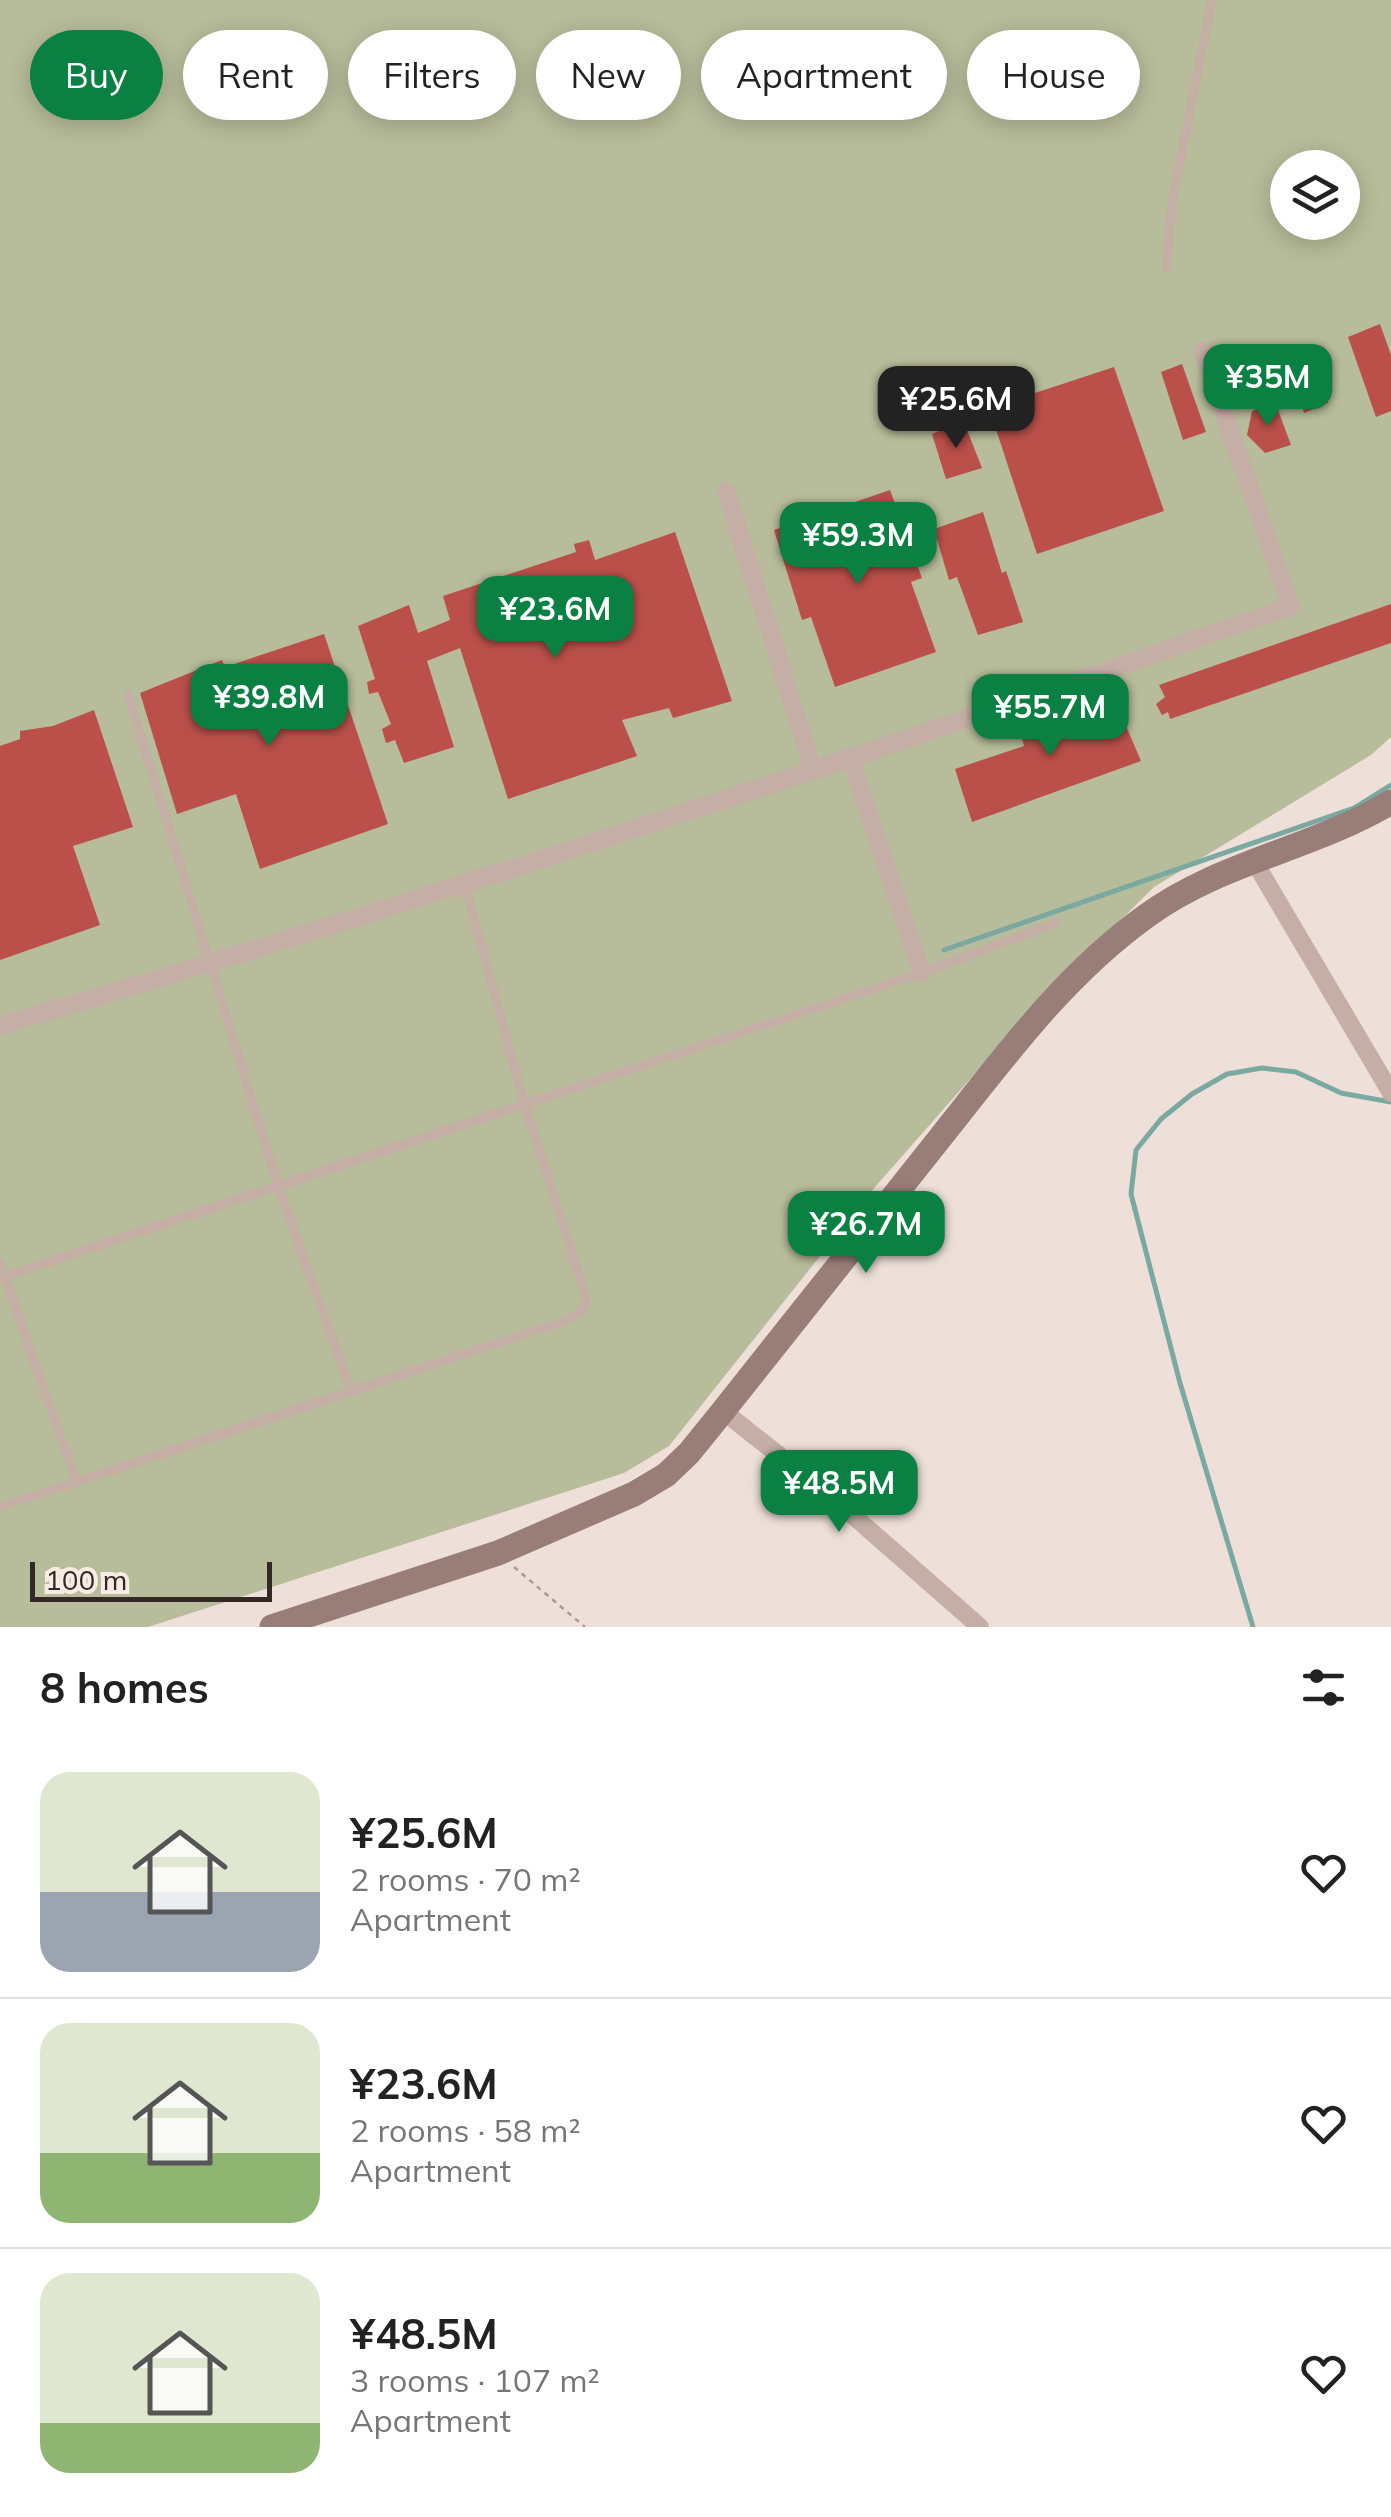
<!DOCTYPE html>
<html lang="en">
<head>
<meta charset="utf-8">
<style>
	:root { --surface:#fff; --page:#f2f2f2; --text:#222; --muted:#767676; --line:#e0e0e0; --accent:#0b8043 }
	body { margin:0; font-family:Mulish,sans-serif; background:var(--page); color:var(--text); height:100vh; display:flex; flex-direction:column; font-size:38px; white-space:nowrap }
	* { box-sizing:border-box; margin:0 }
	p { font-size:32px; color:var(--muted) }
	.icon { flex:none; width:55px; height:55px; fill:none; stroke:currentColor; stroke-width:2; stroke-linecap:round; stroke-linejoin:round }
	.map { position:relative; height:1627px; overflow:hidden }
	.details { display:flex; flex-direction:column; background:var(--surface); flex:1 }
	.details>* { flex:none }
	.top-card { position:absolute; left:30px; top:30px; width:1332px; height:90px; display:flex; gap:20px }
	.tools { position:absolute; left:1270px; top:150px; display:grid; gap:20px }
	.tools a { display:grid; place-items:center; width:90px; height:90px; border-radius:50%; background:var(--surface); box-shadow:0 5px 25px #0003; font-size:50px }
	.scale { position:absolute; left:30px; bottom:25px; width:242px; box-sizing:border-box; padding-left:10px; border:5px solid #322826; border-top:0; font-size:28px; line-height:35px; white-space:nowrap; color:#322826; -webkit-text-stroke:8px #f7ebe4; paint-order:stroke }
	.price { position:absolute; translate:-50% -85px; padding:0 22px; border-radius:20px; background:var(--accent); color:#fff; font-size:32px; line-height:65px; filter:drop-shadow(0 2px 5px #0008) }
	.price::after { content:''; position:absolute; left:50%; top:60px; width:30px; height:22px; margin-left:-15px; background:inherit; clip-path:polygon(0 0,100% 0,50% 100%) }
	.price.active { background:#222; color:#fff }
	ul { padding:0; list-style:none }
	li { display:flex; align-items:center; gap:30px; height:250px; padding:0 40px }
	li+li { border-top:2px solid var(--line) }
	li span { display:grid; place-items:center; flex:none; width:280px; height:200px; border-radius:30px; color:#555 }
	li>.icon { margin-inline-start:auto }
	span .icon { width:120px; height:120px; fill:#fffc; stroke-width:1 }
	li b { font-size:42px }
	h2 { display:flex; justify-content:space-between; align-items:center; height:120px; padding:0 40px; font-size:42px }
	.chip { padding:0 35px; border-radius:45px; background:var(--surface); box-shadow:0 5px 25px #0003; font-size:35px; line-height:90px }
	.chip.active { background:var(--accent); color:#fff }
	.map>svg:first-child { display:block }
</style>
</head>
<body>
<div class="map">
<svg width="1391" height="1627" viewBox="0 0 1391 1627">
	<rect width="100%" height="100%" fill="#eee0d8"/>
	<path fill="#b7bc9a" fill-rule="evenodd" d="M0,0H1391V737L1371,755L1154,887L1036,1004L875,1187L669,1446L624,1473L148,1627H0ZM1288,168H1342V222H1288Z"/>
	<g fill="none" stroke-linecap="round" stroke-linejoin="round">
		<g stroke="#7aa9a2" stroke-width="5">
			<polyline points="944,950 1354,808 1391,785"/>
			<polyline points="1253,1627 1180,1383 1131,1194 1136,1150 1161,1119 1192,1094 1227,1074 1262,1068 1296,1072 1341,1093 1391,1102"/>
		</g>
	</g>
	<g fill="#bb504a">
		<polygon points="1380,324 1391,355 1391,411 1376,417 1348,337"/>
		<polygon points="1308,348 1328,403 1304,413 1287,355"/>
		<polygon points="1182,364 1206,432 1183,440 1161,372"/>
		<polygon points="1114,367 1164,511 1037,554 989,408"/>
		<polygon points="1275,402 1291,445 1265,453 1247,435 1252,411"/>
		<polygon points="963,420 982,468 946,479 932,434"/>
		<polygon points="890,490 922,578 911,582 936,652 835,687 811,617 802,620 774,530"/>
		<polygon points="983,512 1002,573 1006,571 1023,622 978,635 957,577 949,580 934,529"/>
		<polygon points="675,532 732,701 673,718 669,708 622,720 637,756 508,799 460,648 427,661 454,747 404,763 395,740 386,743 382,729 391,724 378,692 369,694 367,682 375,679 358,626 409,605 418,633 450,620 443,596 576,552 574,544 589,540 595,560"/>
		<polygon points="1391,604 1391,643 1170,719 1168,712 1162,715 1156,704 1165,697 1159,685"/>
		<polygon points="324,634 388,824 260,869 236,794 177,814 140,693 222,660 225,667"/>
		<polygon points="1114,698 1141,761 972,822 955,769 1024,746 1019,726"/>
		<polygon points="94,710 133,827 73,846 100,925 0,960 0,746 20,739 20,731 53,726"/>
	</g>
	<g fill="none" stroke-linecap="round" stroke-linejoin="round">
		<polyline stroke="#b19890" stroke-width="2.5" stroke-dasharray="5 5" stroke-linecap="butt" points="514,1567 585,1627"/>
		<g stroke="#c5aea6" stroke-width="9">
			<polyline points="1166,269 1172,202 1212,0"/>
			<polyline points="128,694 278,1186 351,1391"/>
			<polyline points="0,1263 76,1481"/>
			<polyline points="0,1278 922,973 1055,923"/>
			<polyline points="0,1507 568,1320 583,1310 586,1300 581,1281 524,1103 465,885"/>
		</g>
		<g stroke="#c5aea6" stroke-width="18">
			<polyline points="726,491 813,769"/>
			<polyline points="850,756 922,973"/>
			<polyline points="1254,861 1391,1093"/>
			<path d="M0,1026C434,898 865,757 1291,606L1202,351"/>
			<polyline points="723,1411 833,1498 980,1627"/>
		</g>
		<path stroke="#987d78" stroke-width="25" d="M272,1627L498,1553L634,1494L666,1475L689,1453L723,1411C795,1320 868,1229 940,1138C1003,1059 1062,977 1145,917C1219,862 1313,849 1391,802"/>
	</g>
</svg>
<div class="tools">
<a><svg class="icon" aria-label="layers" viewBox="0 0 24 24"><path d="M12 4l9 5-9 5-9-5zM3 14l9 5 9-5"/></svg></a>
</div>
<div class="scale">100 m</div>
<b class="price" style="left:1268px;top:429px">¥35M</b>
<b class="price active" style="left:956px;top:451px">¥25.6M</b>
<b class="price" style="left:858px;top:587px">¥59.3M</b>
<b class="price" style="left:555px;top:661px">¥23.6M</b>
<b class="price" style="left:269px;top:749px">¥39.8M</b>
<b class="price" style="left:1050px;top:759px">¥55.7M</b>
<b class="price" style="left:866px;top:1276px">¥26.7M</b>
<b class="price" style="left:839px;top:1535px">¥48.5M</b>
<div class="top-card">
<a class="chip active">Buy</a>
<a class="chip">Rent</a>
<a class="chip">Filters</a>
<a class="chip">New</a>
<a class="chip">Apartment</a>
<a class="chip">House</a>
</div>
</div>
<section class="details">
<h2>8 homes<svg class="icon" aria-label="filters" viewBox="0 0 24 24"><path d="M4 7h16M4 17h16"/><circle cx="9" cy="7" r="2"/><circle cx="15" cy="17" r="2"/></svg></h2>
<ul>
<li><span style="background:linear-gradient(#dfe7d0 60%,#9aa5b1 0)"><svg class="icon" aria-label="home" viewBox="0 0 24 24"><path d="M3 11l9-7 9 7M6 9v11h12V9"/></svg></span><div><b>¥25.6M</b><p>2 rooms · 70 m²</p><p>Apartment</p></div><svg class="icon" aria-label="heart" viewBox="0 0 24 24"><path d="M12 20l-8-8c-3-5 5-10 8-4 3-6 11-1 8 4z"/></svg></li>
<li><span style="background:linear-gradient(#dfe7d0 65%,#8fb573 0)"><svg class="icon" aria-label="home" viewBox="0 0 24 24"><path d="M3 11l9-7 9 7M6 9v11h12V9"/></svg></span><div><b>¥23.6M</b><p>2 rooms · 58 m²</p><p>Apartment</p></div><svg class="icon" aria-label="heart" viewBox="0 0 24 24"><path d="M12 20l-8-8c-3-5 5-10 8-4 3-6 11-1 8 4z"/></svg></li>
<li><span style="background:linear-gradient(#dfe7d0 75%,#8fb573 0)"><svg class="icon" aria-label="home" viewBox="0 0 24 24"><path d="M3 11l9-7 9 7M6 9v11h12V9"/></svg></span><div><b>¥48.5M</b><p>3 rooms · 107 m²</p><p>Apartment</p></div><svg class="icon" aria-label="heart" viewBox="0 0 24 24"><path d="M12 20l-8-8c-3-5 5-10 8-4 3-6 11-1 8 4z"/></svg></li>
</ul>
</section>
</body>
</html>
